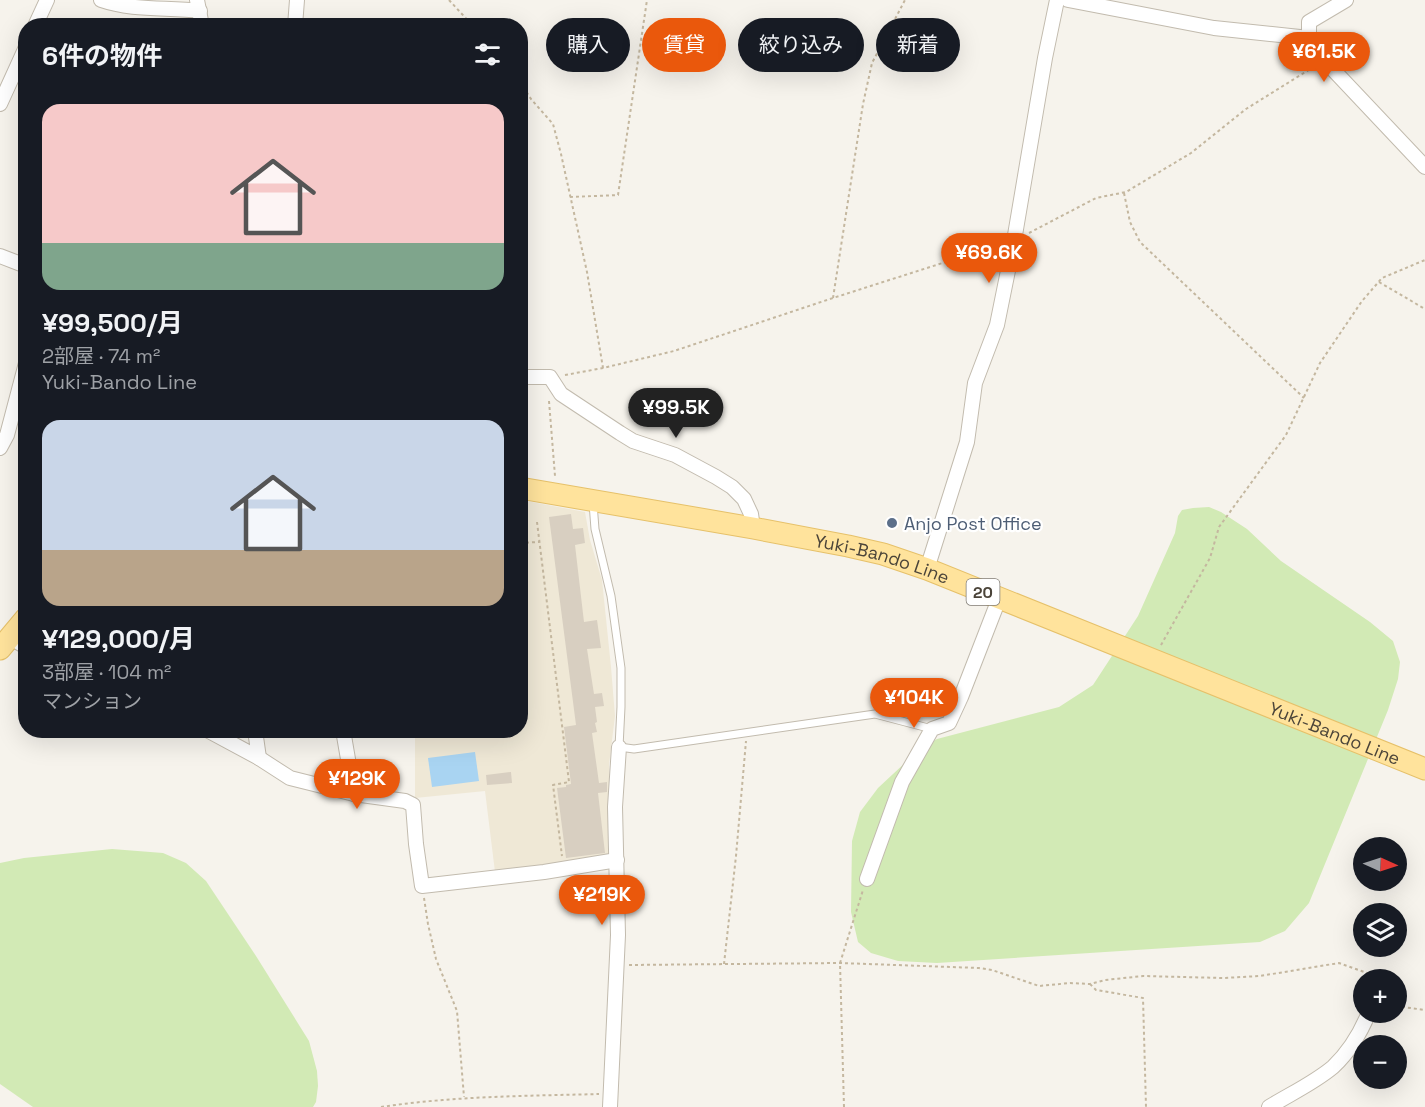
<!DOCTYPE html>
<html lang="ja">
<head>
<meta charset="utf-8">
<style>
	:root { --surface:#171b24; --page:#20242c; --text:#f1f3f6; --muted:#9ea1a6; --accent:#ea580c }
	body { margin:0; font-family:"Space Grotesk","Noto Sans JP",sans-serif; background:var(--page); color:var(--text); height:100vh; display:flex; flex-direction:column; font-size:22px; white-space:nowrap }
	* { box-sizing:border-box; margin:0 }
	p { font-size:20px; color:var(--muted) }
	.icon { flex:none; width:33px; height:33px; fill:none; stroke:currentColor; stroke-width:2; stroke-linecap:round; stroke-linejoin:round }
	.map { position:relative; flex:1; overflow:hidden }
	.sheet { position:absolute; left:18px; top:18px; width:510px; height:720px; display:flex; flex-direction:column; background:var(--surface); border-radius:24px; box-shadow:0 6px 24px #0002 }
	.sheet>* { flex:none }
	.banner { position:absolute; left:546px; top:18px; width:570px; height:54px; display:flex; gap:12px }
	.needle { width:39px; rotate:93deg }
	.buttons { position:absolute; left:1353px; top:837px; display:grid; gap:12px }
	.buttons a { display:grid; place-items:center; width:54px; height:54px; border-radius:50%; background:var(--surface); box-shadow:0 6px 24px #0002; font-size:30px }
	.price { position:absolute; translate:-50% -51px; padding:0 14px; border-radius:21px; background:var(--accent); color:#fff; font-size:20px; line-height:39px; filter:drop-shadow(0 2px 3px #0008) }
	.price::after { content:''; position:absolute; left:50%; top:36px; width:18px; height:14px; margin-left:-9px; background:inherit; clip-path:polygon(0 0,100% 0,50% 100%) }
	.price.selected { background:#222; color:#fff }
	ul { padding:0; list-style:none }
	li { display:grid; align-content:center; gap:12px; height:318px; padding:0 24px }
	li span { display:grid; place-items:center; height:186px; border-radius:18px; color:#555 }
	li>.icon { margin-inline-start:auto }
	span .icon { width:108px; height:108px; fill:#fffc; stroke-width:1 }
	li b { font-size:26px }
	h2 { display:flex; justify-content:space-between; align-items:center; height:72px; padding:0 24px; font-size:26px }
	.tag { padding:0 21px; border-radius:27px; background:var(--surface); box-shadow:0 6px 24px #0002; font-size:21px; line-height:54px }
	.tag.selected { background:var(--accent); color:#fff }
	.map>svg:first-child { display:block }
</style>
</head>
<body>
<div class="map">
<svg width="1425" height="1107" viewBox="0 0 1425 1107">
	<rect width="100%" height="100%" fill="#f6f3ec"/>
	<polygon fill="#efe8d6" points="521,500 585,512 590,540 602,580 611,667 615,716 609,765 612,855 495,872 485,791 415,798 415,731 520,730"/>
	<g fill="#d2eab5">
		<polygon points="1209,507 1221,512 1247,529 1281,561 1370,622 1393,641 1400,662 1398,679 1388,710 1309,903 1285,931 1260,942 937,963 898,961 871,953 858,942 851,912 852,841 860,812 878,788 922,747 937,739 1059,707 1093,685 1138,616 1175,533 1178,516 1182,510 1193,508"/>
		<polygon points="112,849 163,853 186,863 206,881 256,956 309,1041 317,1071 318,1086 316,1102 313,1107 33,1107 0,1084 0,863 24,858"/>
	</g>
	<polygon fill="#a9d4f2" points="475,752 479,781 432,787 428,758"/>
	<g fill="#d8cfc1">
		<polygon points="571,514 573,529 583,528 585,543 575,545 584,622 597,620 601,648 587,649 594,694 602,693 604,706 595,707 597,722 595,723 597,732 592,733 599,783 607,782 607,792 598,793 605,853 566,858 557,788 566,787 566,785 571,784 564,727 576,725 549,517"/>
		<polygon points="511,772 512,783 487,785 486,775"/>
	</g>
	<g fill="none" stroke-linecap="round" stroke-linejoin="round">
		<defs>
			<polyline id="lane" points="593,503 595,529 611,596 621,668 621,707 619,747 634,749 875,714 932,729"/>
			<g id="street">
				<path d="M101,0C133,11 167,7 200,11"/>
				<polyline points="197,0 202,26"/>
				<polyline points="1068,0 1214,28 1309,38"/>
				<polyline points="1346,0 1309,22 1309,38 1324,60 1425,167"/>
				<polyline points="35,26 47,0"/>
				<polyline points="295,26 297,0"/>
				<polyline points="0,104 26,47"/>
				<polyline points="0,256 26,266"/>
				<polyline points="520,377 550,377 561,394 620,433 633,441 675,455 716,477 732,487 744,499 751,514 753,528"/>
				<polyline points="0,448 7,435 26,363"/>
				<polyline points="927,569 967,442 975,383 997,325 1014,241 1045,58 1057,0"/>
				<polyline points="9,637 26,647"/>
				<polyline points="207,730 259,758 255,730"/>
				<polyline points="343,730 354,794"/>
				<polyline points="259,758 290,778 354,794 405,801 413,805 416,844 422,886 544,872 617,860"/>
				<polyline points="867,879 902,782 932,729 949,723 961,697 999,599"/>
				<polyline points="610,1107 618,935 615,807 619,747"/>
				<path d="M1269,1107C1290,1094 1314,1083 1333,1067C1349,1052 1361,1032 1369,1012"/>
			</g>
			<g id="primary">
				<path id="s1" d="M520,488L753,528L848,546L883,554L927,569L1425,769"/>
				<polyline points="0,649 26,618"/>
			</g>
		</defs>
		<use href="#lane" stroke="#c2bbae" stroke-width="9"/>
		<use href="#street" stroke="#c2bbae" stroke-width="16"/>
		<use href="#primary" stroke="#e6c16a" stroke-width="23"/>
		<g stroke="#c4b79f" stroke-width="2" stroke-dasharray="3 3" stroke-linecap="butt">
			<polyline points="449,0 473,26"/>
			<polyline points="520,82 531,99 553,124 561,154 587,272 603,368"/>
			<polyline points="1124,193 1130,222 1140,242 1304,398"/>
			<polyline points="570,197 618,195 647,0"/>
			<polyline points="1029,233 1096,198 1126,192 1191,153 1246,109 1315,66"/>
			<polyline points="1379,282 1425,309"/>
			<polyline points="833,298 863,104 872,63 905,0"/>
			<polyline points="565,375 603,368 674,351 833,298 999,245"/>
			<polyline points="549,401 555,476"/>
			<polyline points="537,522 569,782 553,785 562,856"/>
			<polyline points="520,543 539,542"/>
			<polyline points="1161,645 1210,558 1219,527 1286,435 1320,363 1362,301 1382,278 1425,260"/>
			<polyline points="424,898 428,924 436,959 457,1011 464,1097"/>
			<polyline points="724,964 736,856 746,741"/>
			<polyline points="629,965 840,963 979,968 992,970 1039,986 1070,983 1090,984 1105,980 1143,976 1223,978 1260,976 1339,963 1378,977 1377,980"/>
			<polyline points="1090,984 1096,990 1143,998 1146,1107"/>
			<polyline points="1396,1006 1425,1010"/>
			<path d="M381,1107C453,1096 526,1096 599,1094"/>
			<polyline points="844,1107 840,963 863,890"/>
		</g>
		<use href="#lane" stroke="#fff" stroke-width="7"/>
		<use href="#street" stroke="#fff" stroke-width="14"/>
		<use href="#primary" stroke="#ffe39c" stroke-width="21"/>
	</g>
	<circle fill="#5c6f8a" stroke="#fff" stroke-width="2" cx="892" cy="523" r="6"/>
	<g text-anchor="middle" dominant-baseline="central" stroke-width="4.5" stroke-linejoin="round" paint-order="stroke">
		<rect fill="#fff" stroke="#817c74" stroke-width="1.5" x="966.5" y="579" width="33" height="26" rx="4.5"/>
		<g font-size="16" font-weight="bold" fill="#4b4439">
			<text x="983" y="592">20</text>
		</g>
		<g font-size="18" fill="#4e5e75" stroke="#fff" text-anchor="start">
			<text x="904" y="523">Anjo Post Office</text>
		</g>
		<g font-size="18" fill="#4b4439" stroke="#fff">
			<text stroke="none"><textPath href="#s1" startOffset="369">Yuki-Bando Line</textPath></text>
			<text stroke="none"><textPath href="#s1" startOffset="855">Yuki-Bando Line</textPath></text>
		</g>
	</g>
</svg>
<div class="buttons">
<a><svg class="needle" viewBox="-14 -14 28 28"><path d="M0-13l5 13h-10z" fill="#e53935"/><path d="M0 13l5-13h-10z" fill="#9ea1a6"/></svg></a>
<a><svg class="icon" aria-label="layers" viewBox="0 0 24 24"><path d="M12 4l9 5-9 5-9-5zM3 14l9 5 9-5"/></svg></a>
<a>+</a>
<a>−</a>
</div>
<b class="price" style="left:1324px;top:83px">¥61.5K</b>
<b class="price" style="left:989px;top:284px">¥69.6K</b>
<b class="price selected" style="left:676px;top:439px">¥99.5K</b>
<b class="price" style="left:914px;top:729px">¥104K</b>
<b class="price" style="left:357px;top:810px">¥129K</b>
<b class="price" style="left:602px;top:926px">¥219K</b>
<div class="banner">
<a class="tag">購入</a>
<a class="tag selected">賃貸</a>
<a class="tag">絞り込み</a>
<a class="tag">新着</a>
</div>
<section class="sheet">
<h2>6件の物件<svg class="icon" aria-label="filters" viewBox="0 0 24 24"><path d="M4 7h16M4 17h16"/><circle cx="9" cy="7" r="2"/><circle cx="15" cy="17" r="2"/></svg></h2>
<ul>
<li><span style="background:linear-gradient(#f6c9c9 75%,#7fa58c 0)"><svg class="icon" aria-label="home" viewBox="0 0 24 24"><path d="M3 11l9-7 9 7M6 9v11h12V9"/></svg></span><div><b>¥99,500/月</b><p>2部屋 · 74 m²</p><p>Yuki-Bando Line</p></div></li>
<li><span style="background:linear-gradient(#c9d6e8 70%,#b9a48a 0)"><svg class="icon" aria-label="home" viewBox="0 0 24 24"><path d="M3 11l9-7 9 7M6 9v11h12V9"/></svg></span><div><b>¥129,000/月</b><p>3部屋 · 104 m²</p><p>マンション</p></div></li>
</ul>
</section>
</div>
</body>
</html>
